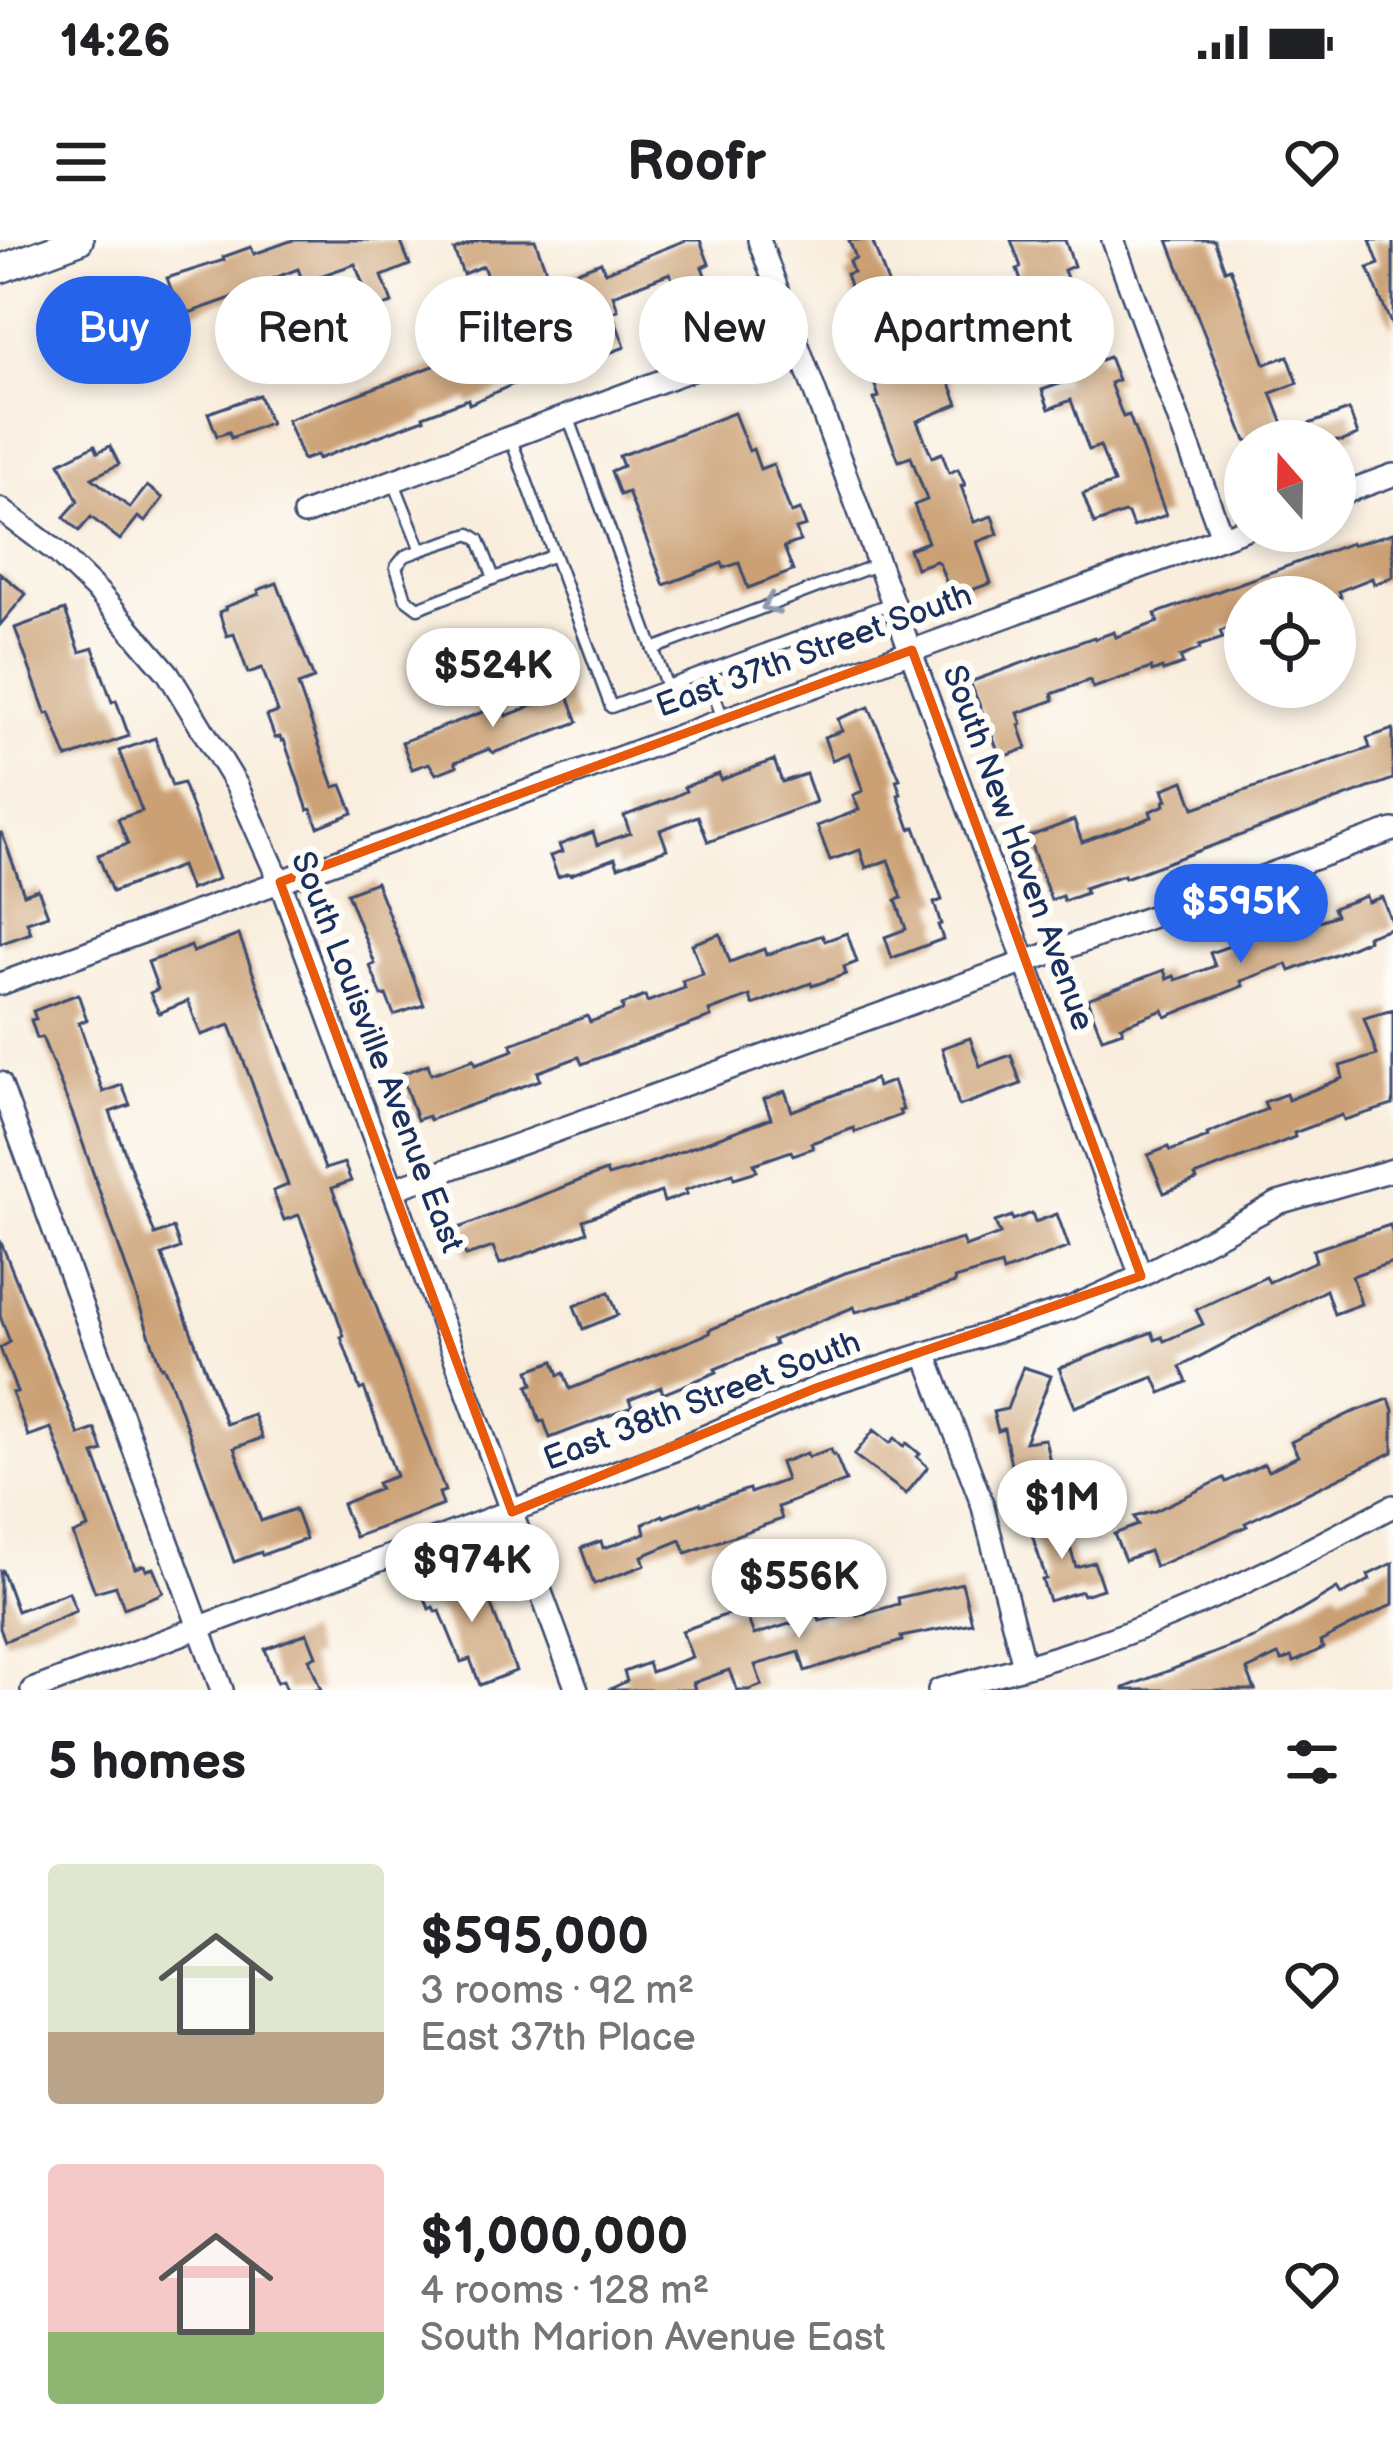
<!DOCTYPE html>
<html lang="en">
<head>
<meta charset="utf-8">
<style>
	:root { --surface:#fff; --page:#f2f2f2; --text:#202124; --muted:#757577; --accent:#2563eb }
	body { margin:0; font-family:"Balsamiq Sans",sans-serif; background:var(--page); color:var(--text); height:100vh; display:flex; flex-direction:column; font-size:45px; white-space:nowrap }
	* { box-sizing:border-box; margin:0 }
	p { font-size:39px; color:var(--muted) }
	.icon { flex:none; width:66px; height:66px; fill:none; stroke:currentColor; stroke-width:2; stroke-linecap:round; stroke-linejoin:round }
	.map { position:relative; height:1450px; overflow:hidden }
	.drawer { display:flex; flex-direction:column; background:var(--surface); flex:1 }
	.drawer>* { flex:none }
	.top-card { position:absolute; left:36px; top:36px; width:1323px; height:108px; display:flex; gap:24px }
	.needle { width:78px; rotate:340deg }
	.tools { position:absolute; left:1224px; top:180px; display:grid; gap:24px }
	.tools a { display:grid; place-items:center; width:132px; height:132px; border-radius:50%; background:var(--surface); box-shadow:0 6px 18px #0003; font-size:60px }
	.price { position:absolute; translate:-50% -102px; padding:0 27px; border-radius:42px; background:#fff; color:#222; font-size:39px; line-height:78px; filter:drop-shadow(0 3px 6px #0008) }
	.price::after { content:''; position:absolute; left:50%; top:72px; width:36px; height:27px; margin-left:-18px; background:inherit; clip-path:polygon(0 0,100% 0,50% 100%) }
	.price.selected { background:var(--accent); color:#fff }
	ul { padding:0; list-style:none }
	li { display:flex; align-items:center; gap:36px; height:300px; padding:0 48px }
	li span { display:grid; place-items:center; flex:none; width:336px; height:240px; border-radius:12px; color:#555 }
	li>.icon { margin-inline-start:auto }
	span .icon { width:144px; height:144px; fill:#fffc; stroke-width:1 }
	li b { font-size:51px }
	h2 { display:flex; justify-content:space-between; align-items:center; height:144px; padding:0 48px; font-size:51px }
	.pill { padding:0 42px; border-radius:54px; background:var(--surface); box-shadow:0 6px 18px #0003; font-size:42px; line-height:108px }
	.pill.selected { background:var(--accent); color:#fff }
	.status { display:flex; justify-content:space-between; align-items:center; height:84px; padding:0 60px; background:var(--surface); direction:ltr }
	.status svg { height:33px; fill:currentColor }
	header { display:flex; justify-content:space-between; align-items:center; height:156px; padding:0 48px; background:var(--surface); font-size:54px; font-weight:700 }
	.map>svg:first-child { display:block }
</style>
</head>
<body>
<div class="status"><b>14:26</b><svg viewBox="0 0 49 12"><path d="M0 12V9h3v3zM5 12V6h3v6zM10 12V3h3v9zM15 12V0h3v12zM26 1h20v11H26zM47 4h2v5h-2z"/></svg></div>
<header><svg class="icon" aria-label="menu" viewBox="0 0 24 24"><path d="M4 6h16M4 12h16M4 18h16"/></svg>Roofr<svg class="icon" aria-label="heart" viewBox="0 0 24 24"><path d="M12 20l-8-8c-3-5 5-10 8-4 3-6 11-1 8 4z"/></svg></header>
<div class="map">
<svg width="1393" height="1450" viewBox="0 0 1393 1450">
	<rect width="100%" height="100%" fill="#fdfcf7"/>
	<filter id="ink" filterUnits="userSpaceOnUse"><feTurbulence type="fractalNoise" baseFrequency=".00833" numOctaves="2"/><feDisplacementMap in="SourceGraphic" scale="24" xChannelSelector="R" yChannelSelector="G"/><feConvolveMatrix kernelMatrix="1 2 1 2 8 2 1 2 1" color-interpolation-filters="sRGB"/></filter>
	<filter id="wash" filterUnits="userSpaceOnUse"><feTurbulence type="fractalNoise" baseFrequency=".004" numOctaves="4" result="noise"/><feDisplacementMap in="SourceGraphic" scale="48" xChannelSelector="R" yChannelSelector="G"/><feGaussianBlur stdDeviation="2.7" result="paint"/><feColorMatrix in="noise" values="0 0 0 0 0 0 0 0 0 0 0 0 0 0 0 0 0 1.4 0 .05"/><feComposite in="paint" operator="in"/></filter>
	<g filter="url(#wash)">
		<rect width="100%" height="100%" fill="#f9eede"/>
		<g id="blocks">
			<g fill="#cba074">
				<polygon points="293,0 400,0 410,25 382,36 392,63 373,70 355,24 320,36 332,69 316,75 298,29 264,42 265,46 172,79 179,96 126,115 114,83 174,57 167,38 224,20 223,17 251,7 254,14"/>
				<polygon points="479,0 535,0 550,41 601,22 605,32 686,0 700,0 709,24 702,27 725,90 705,98 701,89 691,93 670,33 613,55 618,70 612,72 625,107 536,140 534,135 469,164 468,159 423,176 424,179 318,219 317,215 303,220 287,180 515,96 494,40 489,42 483,26 463,34 454,10"/>
				<polygon points="849,0 872,0 893,57 859,70 846,34 853,32 849,21 856,18"/>
				<polygon points="1011,0 1065,0 1074,26 1064,30 1076,64 1086,60 1094,82 1089,84 1101,120 1109,117 1118,140 1110,143 1123,177 1129,175 1166,275 1133,287 1128,274 1124,273 1094,284 1083,254 1114,243 1100,206 1089,210 1071,160 1049,169 1042,150 1065,142 1051,102 1045,104 1039,86 1045,84 1030,44 1023,47 1017,29 1021,27"/>
				<polygon points="1168,0 1214,0 1225,30 1230,28 1265,124 1288,116 1298,143 1271,153 1286,192 1349,170 1358,195 1343,201 1246,201"/>
				<polygon points="1370,0 1393,0 1393,89 1368,28 1379,24"/>
				<polygon points="918,97 932,136 945,131 958,164 917,181 932,217 942,213 949,233 958,229 965,245 961,246 974,282 992,276 998,294 977,302 991,343 952,357 939,323 936,321 916,328 909,309 928,302 914,265 927,260 911,217 899,221 874,159 879,157 865,116"/>
				<polygon points="259,155 270,183 231,198 229,192 217,196 208,173"/>
				<polygon points="734,173 749,211 753,209 760,229 773,224 791,273 800,270 806,286 796,289 800,301 784,307 793,331 748,348 739,323 724,328 722,323 664,345 628,252 620,255 611,231 623,226 619,216"/>
				<polygon points="95,205 98,212 110,206 119,224 92,238 130,268 147,246 163,258 145,282 138,277 120,300 91,277 79,291 64,277 78,261 60,223"/>
				<polygon points="1393,293 1393,337 1374,344 1372,338 1339,351 1341,357 1245,357 1245,382 1220,391 1223,398 1199,406 1200,409 1180,417 1183,424 1163,431 1162,428 1152,432 1151,428 1093,448 1090,440 1052,454 1054,460 1018,473 1022,484 1019,485 1027,508 1001,518 970,442 1094,397 1095,399 1114,392 1116,397 1158,382 1155,374 1183,364 1351,303 1352,305"/>
				<polygon points="0,333 26,354 0,385"/>
				<polygon points="277,343 314,439 298,445 334,547 342,545 353,573 318,587 311,569 308,570 284,500 282,501 280,497 275,498 267,476 278,472 262,428 248,433 234,394 227,396 219,372 226,369 225,367 259,354 258,350"/>
				<polygon points="65,370 80,412 93,408 112,462 116,460 129,496 67,518 50,473 46,474 15,388"/>
				<polygon points="560,435 578,482 493,513 489,509 455,522 457,526 436,534 429,523 412,529 402,502 502,465 506,476 542,462 535,444"/>
				<polygon points="869,467 900,539 896,540 901,554 898,555 910,589 915,587 942,660 934,663 941,684 938,685 943,699 892,718 885,697 906,689 896,660 902,658 888,620 866,628 860,610 830,620 817,586 859,570 853,555 863,551 849,513 832,520 824,497 842,491 838,479"/>
				<polygon points="1393,489 1393,539 1125,638 1124,635 1084,648 1086,653 1064,661 1062,656 1051,660 1028,597 1074,580 1082,602 1152,577 1150,571 1165,565 1164,561 1167,560 1163,549 1184,541 1194,568 1370,508 1367,498"/>
				<polygon points="155,498 172,546 183,543 218,639 190,650 181,626 112,652 98,615 128,604 118,579 142,571 119,511"/>
				<polygon points="774,520 782,542 806,534 816,562 708,602 698,576 660,590 667,609 618,627 615,618 570,635 569,633 558,637 550,616 562,612 559,605 593,592 597,605 630,593 624,576 667,560 686,551 684,547 719,534 721,540"/>
				<polygon points="0,593 2,593 24,654 38,649 48,675 27,682 31,693 0,704"/>
				<polygon points="376,642 424,765 394,775 386,755 382,756 370,726 375,724 347,653"/>
				<polygon points="1366,656 1368,662 1382,657 1393,687 1367,696 1368,700 1338,713 1290,731 1287,724 1241,741 1243,746 1166,777 1163,770 1121,786 1123,791 1102,798 1087,759 1164,730 1167,739 1174,736 1176,740 1215,726 1210,713 1288,685 1291,691 1336,675 1333,668"/>
				<polygon points="847,693 857,722 844,727 846,734 812,746 811,743 753,765 750,756 709,771 711,777 582,824 579,817 538,832 540,840 430,880 428,876 417,880 401,834 428,824 431,834 474,819 476,824 514,810 511,804 587,776 590,782 623,770 622,765 645,756 647,762 685,748 682,741 703,734 692,704 720,694 730,722 764,709 766,715 822,695 825,701"/>
				<polygon points="239,695 325,929 344,923 351,941 332,948 445,1251 439,1253 443,1265 355,1297 342,1264 380,1249 377,1243 396,1236 364,1148 360,1150 341,1097 344,1096 336,1073 299,975 284,980 273,951 288,945 252,843 230,785 201,795 188,761 159,773 150,753 158,749 148,722 191,706 193,712"/>
				<polygon points="78,754 87,780 79,783 103,852 122,845 130,865 110,872 155,995 173,988 180,1008 162,1015 226,1184 253,1174 262,1198 234,1208 261,1281 295,1269 306,1299 262,1315 261,1312 234,1322 171,1143 163,1126 161,1127 153,1105 74,878 42,797 37,798 31,780 36,779 33,771"/>
				<polygon points="1393,770 1393,865 1344,880 1342,875 1294,893 1295,897 1195,936 1197,940 1164,953 1148,915 1168,907 1170,911 1208,897 1207,894 1267,869 1264,862 1286,854 1288,860 1343,838 1340,826 1377,815 1364,778"/>
				<polygon points="970,798 980,826 1011,815 1021,844 959,866 942,808"/>
				<polygon points="875,839 877,847 893,841 903,870 899,871 901,875 855,892 854,888 811,903 813,908 793,915 791,911 754,924 757,931 734,938 733,933 685,950 687,954 664,962 661,952 583,980 587,992 500,1024 493,1007 466,1016 456,989 581,940 606,931 608,936 639,927 771,878 764,859 785,851 792,871"/>
				<polygon points="1032,973 1035,982 1057,974 1069,1007 1003,1032 1001,1025 954,1039 955,1043 904,1059 856,1072 854,1067 773,1100 775,1105 715,1129 717,1132 663,1154 661,1147 629,1160 632,1167 550,1198 544,1181 540,1182 528,1146 533,1144 529,1130 554,1121 559,1135 564,1133 570,1149 710,1093 709,1090 845,1033 962,999 965,1007 1000,994 995,982 1012,976 1013,980"/>
				<polygon points="1390,985 1393,995 1393,1022 1352,1036 1361,1064 1334,1074 1326,1050 1180,1127 1187,1142 1161,1153 1154,1137 1075,1167 1059,1128 1152,1092 1155,1100 1162,1097 1164,1101 1203,1084 1196,1070 1266,1037 1269,1042 1316,1021 1313,1010"/>
				<polygon points="0,1000 79,1195 95,1189 103,1211 94,1214 135,1328 144,1325 146,1330 153,1328 163,1352 156,1356 124,1368 116,1346 95,1352 73,1294 88,1288 51,1188 28,1196 12,1153 17,1152 0,1108 10,1102 0,1076"/>
				<polygon points="609,1052 618,1075 583,1089 574,1066"/>
				<polygon points="1023,1127 1051,1136 1025,1202 1045,1199 1050,1222 1015,1229 1013,1235 1004,1189 998,1191 993,1172 1007,1169"/>
				<polygon points="1389,1159 1393,1170 1393,1212 1245,1283 1247,1286 1155,1327 1149,1311 1125,1320 1114,1294 1138,1285 1134,1277 1155,1271 1224,1238 1226,1242 1264,1224 1268,1231 1298,1216 1291,1202 1351,1173"/>
				<polygon points="874,1190 890,1203 895,1198 904,1206 907,1203 920,1214 917,1217 928,1227 906,1254 854,1215"/>
				<polygon points="831,1209 833,1215 835,1214 846,1241 778,1267 782,1279 686,1313 681,1300 642,1316 645,1325 594,1344 581,1308 601,1301 603,1308 613,1305 645,1293 643,1284 663,1275 664,1277 700,1263 701,1265 749,1249 750,1253 786,1240 780,1223 807,1213 808,1217"/>
				<polygon points="1060,1275 1076,1327 1094,1322 1103,1349 1083,1355 1081,1351 1049,1361 1042,1340 1046,1339 1029,1285"/>
				<polygon points="1393,1323 1393,1364 1320,1402 1323,1408 1294,1422 1291,1417 1282,1421 1278,1415 1247,1430 1255,1450 1124,1450 1124,1448 1256,1397 1337,1349 1341,1355 1370,1340 1368,1335"/>
				<polygon points="477,1329 516,1431 480,1445 470,1419 461,1422 440,1371 436,1372 433,1367 429,1369 422,1350"/>
				<polygon points="2,1330 17,1371 69,1352 76,1371 5,1401 0,1388 0,1331"/>
				<polygon points="962,1343 972,1383 901,1397 902,1401 805,1431 799,1412 755,1425 762,1445 749,1450 737,1450 729,1430 693,1443 695,1450 608,1450 627,1441 624,1432 648,1423 651,1432 692,1417 682,1391 744,1368 754,1395 818,1375 820,1381 856,1371 857,1376 899,1364 898,1358"/>
				<polygon points="307,1393 316,1416 309,1419 321,1450 287,1450 283,1440 277,1442 265,1409"/>
			</g>
		</g>
	</g>
	<g filter="url(#ink)">
		<use href="#blocks" fill-opacity="0" stroke="#3c4c71" stroke-width="3"/>
		<g fill="none" stroke-linecap="round" stroke-linejoin="round">
			<defs>
				<g id="service">
					<polyline points="568,176 653,409 879,324"/>
					<polyline points="510,197 611,467 894,362"/>
					<polyline points="393,240 421,310 405,316 396,327 406,359 418,368 554,315"/>
					<polyline points="421,310 470,294 479,300 494,338"/>
					<polyline points="653,409 667,447"/>
					<polyline points="706,432 723,479"/>
				</g>
				<g id="minor">
					<polyline points="759,0 1141,1036"/>
					<polyline points="1113,0 1222,297"/>
					<polyline points="1335,256 1393,235"/>
					<polyline points="0,269 57,312 100,354 168,433 237,546 280,642 577,1450"/>
					<polyline points="304,274 793,92"/>
					<polyline points="0,744 1245,289"/>
					<polyline points="0,843 222,1450"/>
					<polyline points="394,949 1393,590"/>
					<polyline points="925,1113 982,1263 1024,1426"/>
					<polyline points="32,1450 674,1210 816,1148 1070,1068 1141,1036 1278,963 1393,930"/>
					<path d="M939,1450C1019,1429 1101,1406 1177,1373C1251,1342 1322,1303 1393,1266"/>
				</g>
				<polyline id="tertiary" points="0,29 79,0"/>
			</defs>
			<use href="#service" stroke="#3c4c71" stroke-width="15"/>
			<use href="#minor" stroke="#3c4c71" stroke-width="26"/>
			<use href="#tertiary" stroke="#3c4c71" stroke-width="32"/>
			<use href="#service" stroke="#fff" stroke-width="10"/>
			<use href="#minor" stroke="#fff" stroke-width="21"/>
			<use href="#tertiary" stroke="#fff" stroke-width="27"/>
		</g>
		<defs><path id="oneway-chevron" d="M-2-3.5L2.5 0L-2 3.5" fill="none" stroke-width="1.6" stroke-linecap="round" stroke-linejoin="round" transform="scale(3)"/></defs>
		<use stroke="#8d97ae" href="#oneway-chevron" transform="translate(770 365) rotate(159)"/>
	</g>
	<path fill="none" stroke="#e8590c" stroke-width="9" stroke-linejoin="round" d="M912,410L1141,1036L816,1148L512,1272L280,642Z"/>
	<g text-anchor="middle" dominant-baseline="central" stroke-width="12" stroke-linejoin="round" paint-order="stroke">
		<g font-size="33" fill="#1b2f5e" stroke="#fdfcf7">
			<text transform="translate(814 411) rotate(-20)">East 37th Street South</text>
			<text transform="translate(1018 608) rotate(70)">South New Haven Avenue</text>
			<text transform="translate(377 812) rotate(69)">South Louisville Avenue East</text>
			<text transform="translate(702 1161) rotate(-21)">East 38th Street South</text>
		</g>
	</g>
</svg>
<div class="tools">
<a><svg class="needle" viewBox="-14 -14 28 28"><path d="M0-13l5 13h-10z" fill="#e53935"/><path d="M0 13l5-13h-10z" fill="#757577"/></svg></a>
<a><svg class="icon" aria-label="locate" viewBox="0 0 24 24"><circle cx="12" cy="12" r="6"/><path d="M12 2v4M12 18v4M2 12h4M18 12h4"/></svg></a>
</div>
<b class="price" style="left:493px;top:490px">$524K</b>
<b class="price selected" style="left:1241px;top:726px">$595K</b>
<b class="price" style="left:1062px;top:1322px">$1M</b>
<b class="price" style="left:472px;top:1385px">$974K</b>
<b class="price" style="left:799px;top:1401px">$556K</b>
<div class="top-card">
<a class="pill selected">Buy</a>
<a class="pill">Rent</a>
<a class="pill">Filters</a>
<a class="pill">New</a>
<a class="pill">Apartment</a>
</div>
</div>
<section class="drawer">
<h2>5 homes<svg class="icon" aria-label="filters" viewBox="0 0 24 24"><path d="M4 7h16M4 17h16"/><circle cx="9" cy="7" r="2"/><circle cx="15" cy="17" r="2"/></svg></h2>
<ul>
<li><span style="background:linear-gradient(#dfe7d0 70%,#b9a48a 0)"><svg class="icon" aria-label="home" viewBox="0 0 24 24"><path d="M3 11l9-7 9 7M6 9v11h12V9"/></svg></span><div><b>$595,000</b><p>3 rooms · 92 m²</p><p>East 37th Place</p></div><svg class="icon" aria-label="heart" viewBox="0 0 24 24"><path d="M12 20l-8-8c-3-5 5-10 8-4 3-6 11-1 8 4z"/></svg></li>
<li><span style="background:linear-gradient(#f6c9c9 70%,#8fb573 0)"><svg class="icon" aria-label="home" viewBox="0 0 24 24"><path d="M3 11l9-7 9 7M6 9v11h12V9"/></svg></span><div><b>$1,000,000</b><p>4 rooms · 128 m²</p><p>South Marion Avenue East</p></div><svg class="icon" aria-label="heart" viewBox="0 0 24 24"><path d="M12 20l-8-8c-3-5 5-10 8-4 3-6 11-1 8 4z"/></svg></li>
</ul>
</section>
</body>
</html>
